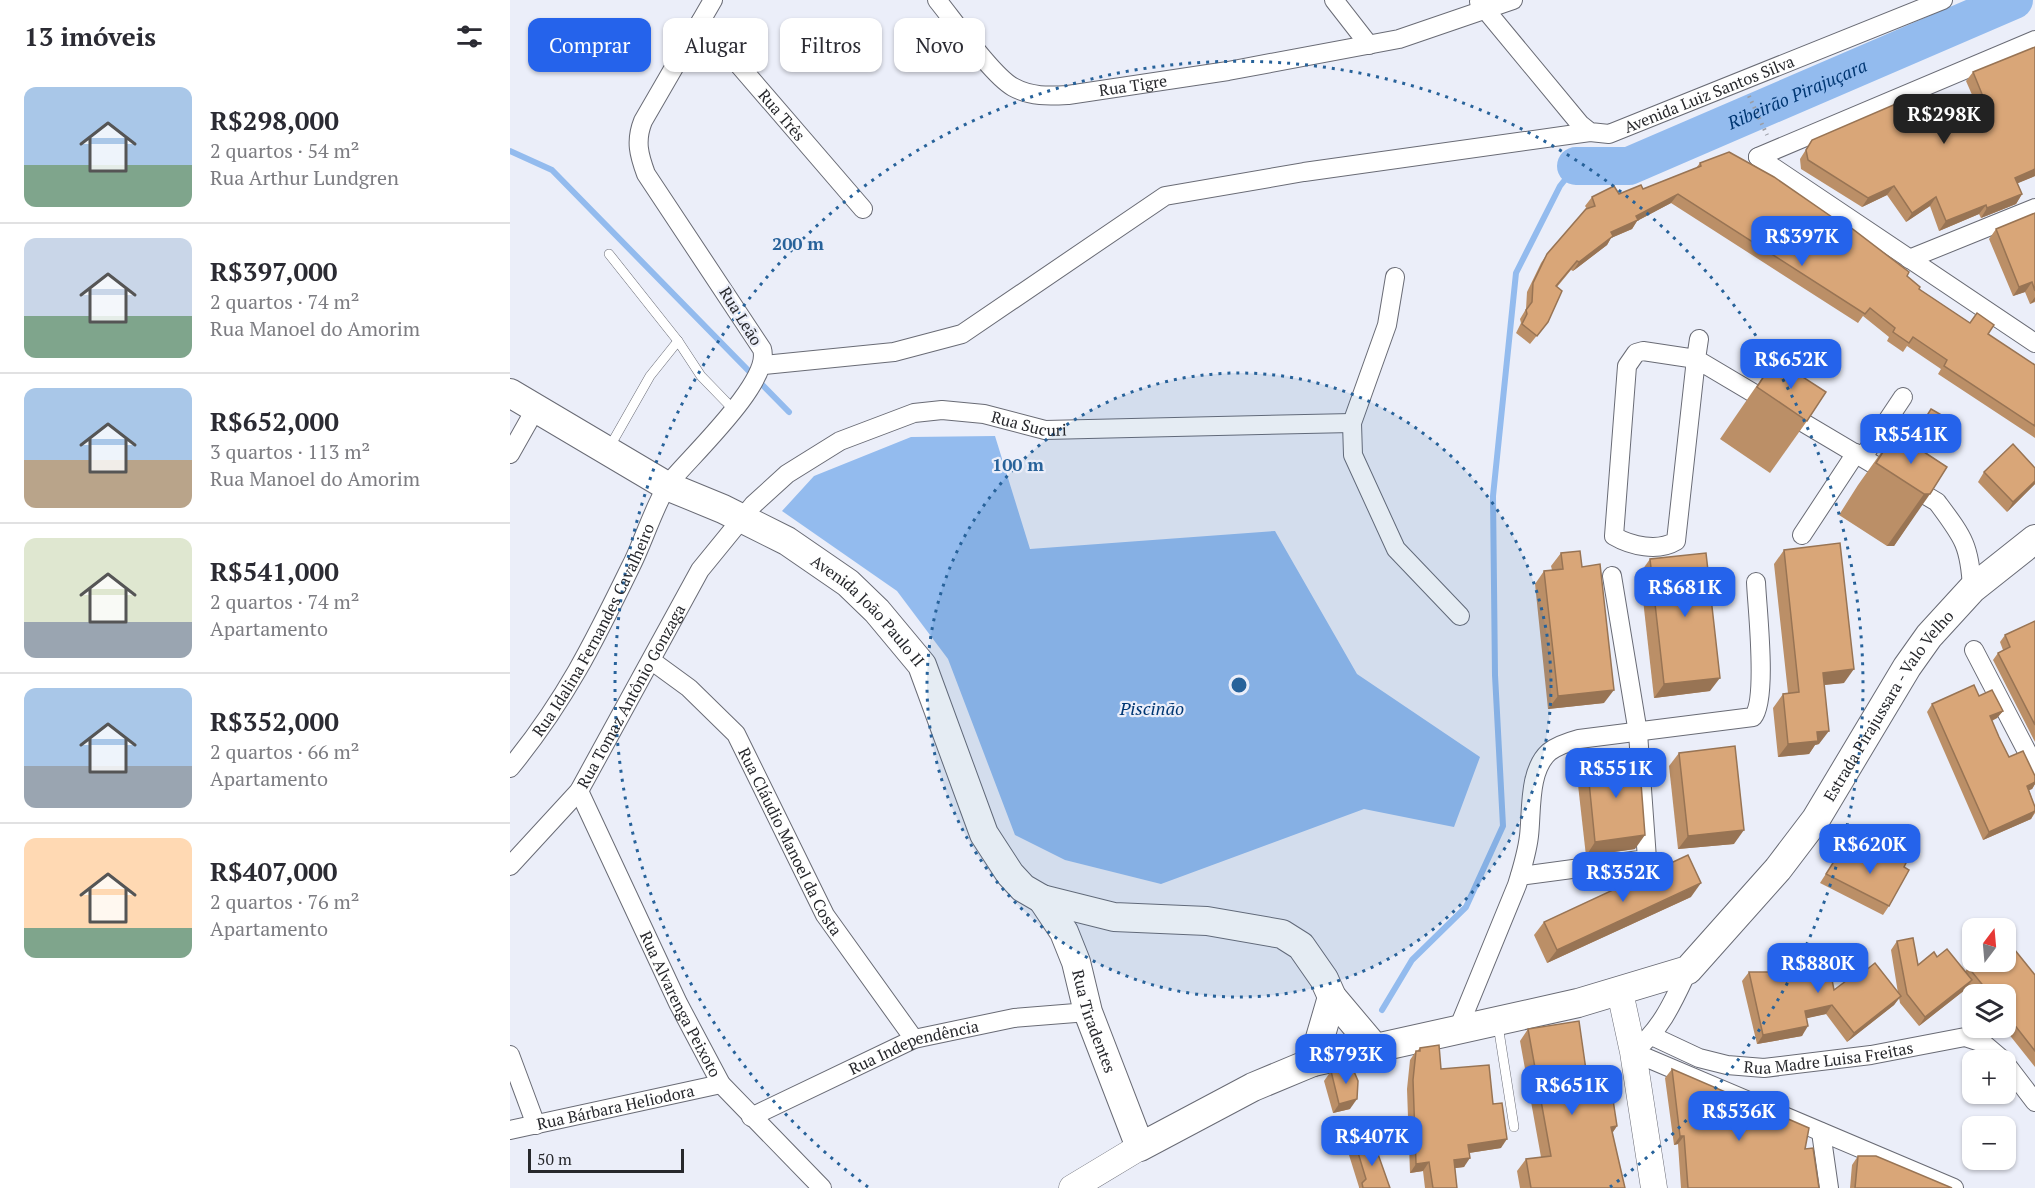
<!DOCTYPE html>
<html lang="pt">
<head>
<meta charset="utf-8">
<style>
	:root { --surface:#fff; --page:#f2f2f3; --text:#2b2b33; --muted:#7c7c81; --line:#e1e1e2; --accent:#2563eb }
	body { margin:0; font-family:"PT Serif",serif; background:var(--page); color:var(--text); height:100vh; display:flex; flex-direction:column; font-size:22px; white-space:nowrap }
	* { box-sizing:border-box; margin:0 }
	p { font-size:20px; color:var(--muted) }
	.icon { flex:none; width:33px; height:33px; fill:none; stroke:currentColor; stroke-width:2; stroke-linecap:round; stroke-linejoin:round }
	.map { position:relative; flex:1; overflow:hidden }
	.drawer { display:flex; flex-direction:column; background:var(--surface); width:510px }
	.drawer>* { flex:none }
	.banner { position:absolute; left:18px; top:18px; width:570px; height:54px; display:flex; gap:12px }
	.needle { width:39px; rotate:16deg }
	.controls { position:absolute; left:1452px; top:918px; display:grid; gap:12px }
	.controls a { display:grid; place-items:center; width:54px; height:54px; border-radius:12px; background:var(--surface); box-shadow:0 2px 4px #0004; font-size:30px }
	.scale { position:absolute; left:18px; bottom:15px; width:156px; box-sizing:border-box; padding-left:6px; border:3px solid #27282c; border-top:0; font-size:16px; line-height:21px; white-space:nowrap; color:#27282c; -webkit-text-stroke:4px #ebeef9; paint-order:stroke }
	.price { position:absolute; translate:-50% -51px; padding:0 14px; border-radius:12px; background:var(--accent); color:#fff; font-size:20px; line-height:39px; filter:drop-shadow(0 2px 3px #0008) }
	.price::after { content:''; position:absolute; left:50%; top:36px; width:18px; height:14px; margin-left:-9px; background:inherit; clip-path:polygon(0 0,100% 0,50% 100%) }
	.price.selected { background:#222; color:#fff }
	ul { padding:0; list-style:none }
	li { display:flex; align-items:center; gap:18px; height:150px; padding:0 24px }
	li+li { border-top:2px solid var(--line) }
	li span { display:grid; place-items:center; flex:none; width:168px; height:120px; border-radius:12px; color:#555 }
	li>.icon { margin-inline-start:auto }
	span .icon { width:72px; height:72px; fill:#fffc; stroke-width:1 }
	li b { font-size:26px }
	h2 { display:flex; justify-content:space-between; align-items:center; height:72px; padding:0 24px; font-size:26px }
	.pill { padding:0 21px; border-radius:12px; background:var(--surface); box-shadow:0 2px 4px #0004; font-size:21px; line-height:54px }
	.pill.selected { background:var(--accent); color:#fff }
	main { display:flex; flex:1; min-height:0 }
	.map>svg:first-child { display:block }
</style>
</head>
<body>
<main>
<section class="drawer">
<h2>13 imóveis<svg class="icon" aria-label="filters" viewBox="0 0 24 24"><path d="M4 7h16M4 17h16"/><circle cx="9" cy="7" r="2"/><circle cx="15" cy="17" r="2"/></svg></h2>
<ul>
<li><span style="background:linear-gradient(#a9c7e8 65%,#7fa58c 0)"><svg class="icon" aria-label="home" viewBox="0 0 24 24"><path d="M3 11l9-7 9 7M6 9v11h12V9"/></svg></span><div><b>R$298,000</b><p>2 quartos · 54 m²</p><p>Rua Arthur Lundgren</p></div></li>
<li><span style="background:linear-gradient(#c9d6e8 65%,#7fa58c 0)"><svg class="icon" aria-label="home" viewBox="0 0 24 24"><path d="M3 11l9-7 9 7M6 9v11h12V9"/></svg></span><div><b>R$397,000</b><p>2 quartos · 74 m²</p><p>Rua Manoel do Amorim</p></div></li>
<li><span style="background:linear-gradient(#a9c7e8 60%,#b9a48a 0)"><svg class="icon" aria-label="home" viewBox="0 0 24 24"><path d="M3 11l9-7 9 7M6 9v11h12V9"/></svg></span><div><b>R$652,000</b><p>3 quartos · 113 m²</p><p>Rua Manoel do Amorim</p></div></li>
<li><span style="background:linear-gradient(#dfe7d0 70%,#9aa5b1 0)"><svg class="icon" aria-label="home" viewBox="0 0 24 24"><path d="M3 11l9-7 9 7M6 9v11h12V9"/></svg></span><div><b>R$541,000</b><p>2 quartos · 74 m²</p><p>Apartamento</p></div></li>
<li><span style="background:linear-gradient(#a9c7e8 65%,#9aa5b1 0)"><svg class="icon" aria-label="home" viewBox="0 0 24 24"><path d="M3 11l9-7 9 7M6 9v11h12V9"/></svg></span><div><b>R$352,000</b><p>2 quartos · 66 m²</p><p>Apartamento</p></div></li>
<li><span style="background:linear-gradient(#ffd9b3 75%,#7fa58c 0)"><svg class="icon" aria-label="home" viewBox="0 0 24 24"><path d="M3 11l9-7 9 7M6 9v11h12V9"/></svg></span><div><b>R$407,000</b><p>2 quartos · 76 m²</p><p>Apartamento</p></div></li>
</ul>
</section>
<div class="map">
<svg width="1525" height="1188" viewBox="0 0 1525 1188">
	<rect width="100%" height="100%" fill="#ebeef9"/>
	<polygon fill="#93bbee" points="485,436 520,549 765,531 847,674 970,757 944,827 854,809 651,884 555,860 505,835 438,659 387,591 272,511 304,476 401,437"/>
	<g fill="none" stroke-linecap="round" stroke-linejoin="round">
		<g stroke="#93bbee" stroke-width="6">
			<polyline points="0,151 42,170 279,412"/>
			<polyline points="872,1010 902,960 956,907 993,826 985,675 983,496 1006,273 1050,186 1066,166"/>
		</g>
		<path stroke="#93bbee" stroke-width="38" id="s1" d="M1066,166H1119L1504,0"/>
		<defs>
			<g id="lane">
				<polyline points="99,254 168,341"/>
				<polyline points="99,448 140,376 168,341 191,376 223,409"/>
				<polyline points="988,1025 1004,1127"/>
			</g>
			<g id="street">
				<path id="s2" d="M427,0C444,21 483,76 503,87C521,97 539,96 558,95L718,71L889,39L1003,0"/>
				<polyline points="824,0 859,45"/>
				<path id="s3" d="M969,2L1070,124L1080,132L1099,134L1433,0"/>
				<path id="s4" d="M191,21L353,209"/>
				<polyline points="1248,157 1525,343"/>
				<polyline points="1248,157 1525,40"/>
				<polyline points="1399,259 1525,208"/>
				<polyline points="885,277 877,325 842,423 843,455 886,549 950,616"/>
				<path d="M1189,339L1186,359L1166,541C1148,552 1121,546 1104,536L1117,366L1126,353L1133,351L1186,359L1427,502C1453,537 1460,545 1462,589"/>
				<polyline points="254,365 384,352 452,334 655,196 794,172 1080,132"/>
				<polyline points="0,454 26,408"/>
				<polyline points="1353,457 1393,397"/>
				<polyline points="1292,535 1346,453"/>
				<polyline points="1464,650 1525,767"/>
				<path id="s5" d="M142,661L179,688L226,734L315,915L404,1039"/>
				<path id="s6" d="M0,768C55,701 84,642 121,566C132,545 147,499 159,483C181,456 262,381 252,349L136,174C129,155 125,141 133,121L203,0"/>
				<path id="s7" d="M69,791L168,1003L211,1084L312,1188"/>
				<path id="s8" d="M0,866L69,791L190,570L243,505L277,474L330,441L404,413L432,410L474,414L535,430L842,423"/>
				<polyline points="1010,876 1137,859 1128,733 1102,576"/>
				<path d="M1178,970C1163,1002 1151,1030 1123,1052L1444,1188"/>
				<path d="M948,1029L1007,885C1012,869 1017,853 1019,836C1022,811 1018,771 1039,752C1048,745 1058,742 1069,739L1243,717C1258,699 1247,608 1246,582"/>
				<path id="s9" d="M1142,1036L1189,1058L1217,1065L1254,1068L1361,1055L1455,1037L1473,1043L1493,1060"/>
				<polyline points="0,1055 26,1125"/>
				<polyline points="1496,1064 1525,1102"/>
				<path id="s10" d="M241,1117L404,1039L504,1018L578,1012"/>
				<path id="s11" d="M0,1130L211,1084"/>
				<polyline points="1311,1132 1319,1188"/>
			</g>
			<g id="secondary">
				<polyline points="1110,992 1123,1052 1144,1188"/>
				<polyline points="562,1188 630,1147"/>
			</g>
			<g id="primary">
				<path id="s12" d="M0,393L157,486L213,509L277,541L338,583L367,611L412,665L474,834L500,874L513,888L532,899L604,917L697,921L772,934L791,946L814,979L822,997L865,1048"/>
				<path id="s13" d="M532,899L554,932L566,962L578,1012L630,1147L743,1087L803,1062L1068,1003L1178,970L1268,869L1306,819L1397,667L1419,636L1462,589L1525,539"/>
				<polyline points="803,1062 822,997"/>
			</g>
		</defs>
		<use href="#lane" stroke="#696b75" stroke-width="10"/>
		<use href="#street" stroke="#696b75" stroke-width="20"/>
		<use href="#secondary" stroke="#696b75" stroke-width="27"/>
		<use href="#primary" stroke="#696b75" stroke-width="30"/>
		<polyline stroke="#9b9ea6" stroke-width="4" stroke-dasharray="1.5 4.5" stroke-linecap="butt" points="1239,96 1257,135"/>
		<use href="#lane" stroke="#fff" stroke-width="9"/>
		<use href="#street" stroke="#fff" stroke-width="18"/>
		<use href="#secondary" stroke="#fff" stroke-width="26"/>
		<use href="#primary" stroke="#fff" stroke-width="28"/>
	</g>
	<g fill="#bb8f67">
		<polygon points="1525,47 1525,176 1507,183 1512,194 1506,204 1471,218 1469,214 1429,231 1420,206 1396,222 1377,195 1352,207 1291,169 1290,159 1302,140 1395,119 1463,97 1456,81 1463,72"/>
		<polygon points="1190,163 1397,276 1409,289 1460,323 1467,313 1478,334 1525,365 1525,438 1428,374 1431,369 1397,346 1393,352 1377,341 1379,337 1353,316 1348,323 1161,203 1127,221 1122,229 1101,238 1097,245 1063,271 1061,270 1047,287 1038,322 1020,344 1006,333 1011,323 1010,319 1016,309 1017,292 1031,263 1037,254 1077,209 1075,206 1082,197 1109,194 1133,189 1186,168"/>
		<polygon points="1525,213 1525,303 1525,302 1520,304 1515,292 1503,296 1479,239 1486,229"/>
		<polygon points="1265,359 1297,421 1260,473 1210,439"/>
		<polygon points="1421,409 1435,417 1413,451 1437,467 1384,546 1377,546 1329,515 1348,485 1385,433 1399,443"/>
		<polygon points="1525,468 1525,484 1497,512 1468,482 1474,472"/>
		<polygon points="1274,550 1334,683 1314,685 1309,744 1305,745 1299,754 1268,757 1263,708 1273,694 1278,693 1264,564"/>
		<polygon points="1051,553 1072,567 1094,703 1038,709 1025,584 1034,571 1042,570 1041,566"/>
		<polygon points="1140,559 1200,691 1144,698 1130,573"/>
		<polygon points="1525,621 1525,742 1483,660 1488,653 1493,650 1490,642 1495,635"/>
		<polygon points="1469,696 1493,711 1487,718 1482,721 1489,737 1499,757 1525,776 1525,784 1522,789 1519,790 1525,807 1525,813 1521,819 1473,840 1417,712 1422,704"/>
		<polygon points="1169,753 1224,844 1168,849 1159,766"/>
		<polygon points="1077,762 1125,849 1076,856 1067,776"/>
		<polygon points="1333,847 1363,865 1370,854 1375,857 1378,853 1379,906 1373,915 1310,883"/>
		<polygon points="1181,897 1037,963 1024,935 1034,922"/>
		<polygon points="1387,941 1408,965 1427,957 1455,972 1458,967 1525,975 1525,1067 1494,1028 1496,1028 1496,994 1467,994 1459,985 1456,989 1409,1026 1390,1003 1389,998 1384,1005 1337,1042 1316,1014 1296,1018 1292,1036 1247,1044 1232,981 1239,972 1260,972 1265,965 1324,990 1355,971 1388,993 1381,950"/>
		<polygon points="1018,1029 1079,1091 1107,1126 1102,1133 1115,1188 1010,1188 1007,1171 1016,1159 1031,1157 1010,1041"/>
		<polygon points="910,1048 931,1069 983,1104 991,1148 959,1153 954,1167 945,1168 947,1188 915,1188 913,1171 900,1173 897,1089 900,1060 906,1051 907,1051"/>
		<polygon points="1162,1069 1295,1149 1309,1188 1171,1188 1168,1144 1164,1145 1155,1078"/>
		<polygon points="821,1071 840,1109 823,1113 814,1081"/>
		<polygon points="846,1146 880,1188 849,1188 849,1187 839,1155"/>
		<polygon points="1348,1156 1442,1188 1340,1188 1342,1165"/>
	</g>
	<g fill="#987454">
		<polygon points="1525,169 1525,176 1499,187 1505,178"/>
		<polygon points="1384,186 1377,195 1352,207 1358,198"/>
		<polygon points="1168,194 1161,203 1127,221 1122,229 1101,238 1097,245 1063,271 1069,262 1101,232 1126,216"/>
		<polygon points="1512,194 1506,204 1471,218 1477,208"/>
		<polygon points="1426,197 1420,206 1396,222 1402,213"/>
		<polygon points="1476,205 1469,214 1429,231 1436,221"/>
		<polygon points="1522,282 1515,292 1503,296 1509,287"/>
		<polygon points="1525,297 1525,301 1520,304"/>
		<polygon points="1525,481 1525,484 1497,512 1503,502"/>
		<polygon points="1414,494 1420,494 1384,546 1377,546"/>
		<polygon points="1344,669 1334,683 1303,686 1313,673"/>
		<polygon points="1210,678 1200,691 1144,698 1154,684"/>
		<polygon points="1104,690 1094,703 1038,709 1048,696"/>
		<polygon points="1493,711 1487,718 1474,724 1480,716"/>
		<polygon points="1319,731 1309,744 1305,745 1299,754 1268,757 1278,744 1307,732"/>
		<polygon points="1525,782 1525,784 1522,789 1512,793 1517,786"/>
		<polygon points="1525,811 1521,819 1473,840 1479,832"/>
		<polygon points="1234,830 1224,844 1168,849 1178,836"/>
		<polygon points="1135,835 1125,849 1076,856 1085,842"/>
		<polygon points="1191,883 1181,897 1037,963 1047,950"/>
		<polygon points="1462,980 1456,989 1409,1026 1415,1017"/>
		<polygon points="1391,996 1384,1005 1337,1042 1344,1033"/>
		<polygon points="1322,1005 1316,1014 1289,1020 1295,1011"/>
		<polygon points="1298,1026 1292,1036 1247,1044 1253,1035"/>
		<polygon points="847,1099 840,1109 823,1113 829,1104"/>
		<polygon points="1107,1126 1099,1138 1101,1127"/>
		<polygon points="1170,1136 1174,1136 1168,1144 1164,1145"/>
		<polygon points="997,1139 991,1148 952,1154 958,1145"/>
		<polygon points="960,1158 954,1167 938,1169 944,1160"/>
		<polygon points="919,1162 913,1171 900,1173 906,1164"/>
	</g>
	<g fill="#d9a678" stroke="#987454" stroke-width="1.5">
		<polygon points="1525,47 1525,169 1505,178 1512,194 1477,208 1476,205 1436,221 1426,197 1402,213 1384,186 1358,198 1298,160 1296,150 1302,140 1388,103 1395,119 1472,94 1463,72"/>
		<polygon points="1219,152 1264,177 1335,226 1336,224 1399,272 1397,276 1410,287 1409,289 1460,323 1467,313 1484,325 1478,334 1525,365 1525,426 1434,366 1437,360 1403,337 1399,343 1383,332 1385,328 1360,308 1355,314 1168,194 1126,216 1128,220 1101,232 1103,236 1069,262 1067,261 1046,286 1052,291 1038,322 1027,336 1012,324 1017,314 1016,310 1022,302 1023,283 1037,254 1076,209 1085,206 1082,197 1104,186 1109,194 1131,185 1133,189 1191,166 1190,163"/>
		<polygon points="1525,213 1525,291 1522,282 1509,287 1486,229"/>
		<polygon points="1265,359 1316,392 1297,421 1247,387"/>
		<polygon points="1421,409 1435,417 1416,446 1403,438"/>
		<polygon points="1385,433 1437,467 1420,494 1414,494 1366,463"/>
		<polygon points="1503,444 1525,468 1525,481 1503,502 1474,472"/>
		<polygon points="1330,543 1344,669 1313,673 1319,731 1307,732 1308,741 1278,744 1273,694 1289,692 1274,550"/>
		<polygon points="1070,551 1072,567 1090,564 1104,690 1048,696 1034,571 1053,569 1051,553"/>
		<polygon points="1196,553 1210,678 1154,684 1140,559"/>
		<polygon points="1525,621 1525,725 1488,653 1500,647 1495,635"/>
		<polygon points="1464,685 1469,696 1482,690 1493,711 1480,716 1489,737 1499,757 1513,751 1525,776 1525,782 1517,786 1525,807 1525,811 1479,832 1422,704"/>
		<polygon points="1225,746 1234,830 1178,836 1169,753"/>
		<polygon points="1129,757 1135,835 1085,842 1077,762"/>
		<polygon points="1333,847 1364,865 1370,854 1375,858 1378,853 1396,863 1394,867 1399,870 1379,906 1316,874"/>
		<polygon points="1178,855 1191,883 1047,950 1034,922"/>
		<polygon points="1403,938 1408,965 1424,952 1427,957 1437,949 1462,980 1415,1017 1397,994 1387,941"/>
		<polygon points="1496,939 1525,975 1525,1051 1496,1014 1496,994 1480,994 1458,967 1466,962 1496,962"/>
		<polygon points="1317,954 1324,990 1353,968 1355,971 1365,963 1391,996 1344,1033 1322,1005 1295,1011 1298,1026 1253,1035 1239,972 1267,972 1265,965"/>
		<polygon points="1069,1021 1079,1091 1101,1087 1107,1126 1101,1127 1115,1188 1021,1188 1016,1159 1041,1156 1018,1029"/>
		<polygon points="929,1045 931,1069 979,1065 983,1104 992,1103 997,1139 958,1145 960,1158 944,1160 947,1188 923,1188 919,1162 906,1164 903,1080 906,1051 910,1051 910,1048"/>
		<polygon points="843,1069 848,1081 847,1099 829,1104 821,1071"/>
		<polygon points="1162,1069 1299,1128 1295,1149 1303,1148 1309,1188 1178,1188 1174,1136 1170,1136"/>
		<polygon points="863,1140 880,1188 853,1188 852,1183 856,1179 846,1146"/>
		<polygon points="1348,1156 1366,1156 1442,1188 1345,1188"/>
	</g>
	<circle cx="729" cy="685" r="312" fill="#27629a" fill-opacity=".12"/>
	<g fill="none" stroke="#27629a" stroke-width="3" stroke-dasharray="3 6">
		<circle cx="729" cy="685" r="312"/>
		<path d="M358 1187A624 624 0 1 1 1100 1187"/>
	</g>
	<g text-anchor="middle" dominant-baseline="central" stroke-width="4.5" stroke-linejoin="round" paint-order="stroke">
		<g font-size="16" fill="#27282c" stroke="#ebeef9">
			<text stroke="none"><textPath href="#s2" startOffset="238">Rua Tigre</textPath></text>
			<text stroke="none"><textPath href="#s3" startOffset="298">Avenida Luiz Santos Silva</textPath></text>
			<text stroke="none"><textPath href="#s4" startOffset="124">Rua Três</textPath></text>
			<text transform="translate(231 316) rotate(58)">Rua Leão</text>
			<text stroke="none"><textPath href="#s8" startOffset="742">Rua Sucuri</textPath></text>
			<text stroke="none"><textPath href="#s12" startOffset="422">Avenida João Paulo II</textPath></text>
			<text stroke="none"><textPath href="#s6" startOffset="162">Rua Idalina Fernandes Cavalheiro</textPath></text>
			<text stroke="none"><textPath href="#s8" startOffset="210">Rua Tomaz Antônio Gonzaga</textPath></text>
			<text stroke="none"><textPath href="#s13" startOffset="1180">Estrada Pirajussara - Valo Velho</textPath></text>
			<text stroke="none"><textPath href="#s5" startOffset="232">Rua Cláudio Manoel da Costa</textPath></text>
			<text stroke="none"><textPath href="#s7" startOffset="236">Rua Alvarenga Peixoto</textPath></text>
			<text stroke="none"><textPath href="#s13" startOffset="134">Rua Tiradentes</textPath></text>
			<text stroke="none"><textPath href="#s10" startOffset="178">Rua Independência</textPath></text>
			<text stroke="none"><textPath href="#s9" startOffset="183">Rua Madre Luisa Freitas</textPath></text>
			<text stroke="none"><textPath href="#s11" startOffset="108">Rua Bárbara Heliodora</textPath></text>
		</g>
		<g font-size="18" font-style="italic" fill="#003773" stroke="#ebeef9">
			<text stroke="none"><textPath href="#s1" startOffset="236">Ribeirão Pirajuçara</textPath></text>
			<text x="642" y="708">Piscinão</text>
		</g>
	</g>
	<circle cx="729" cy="685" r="9" fill="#27629a" stroke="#ebeef9" stroke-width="3"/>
	<g font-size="18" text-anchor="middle" font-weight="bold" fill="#27629a" stroke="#ebeef9" stroke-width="4.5" stroke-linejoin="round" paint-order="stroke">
		<text x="288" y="250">200 m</text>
		<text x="508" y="471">100 m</text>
	</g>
</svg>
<div class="controls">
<a><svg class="needle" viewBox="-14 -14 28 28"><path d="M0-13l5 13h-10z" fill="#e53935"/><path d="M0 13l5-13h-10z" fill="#7c7c81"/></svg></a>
<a><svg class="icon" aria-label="layers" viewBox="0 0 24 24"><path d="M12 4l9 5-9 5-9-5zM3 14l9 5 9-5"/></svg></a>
<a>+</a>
<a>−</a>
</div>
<div class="scale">50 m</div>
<b class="price selected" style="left:1434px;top:145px">R$298K</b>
<b class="price" style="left:1292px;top:267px">R$397K</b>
<b class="price" style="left:1281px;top:390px">R$652K</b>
<b class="price" style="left:1401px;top:465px">R$541K</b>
<b class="price" style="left:1175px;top:618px">R$681K</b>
<b class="price" style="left:1106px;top:799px">R$551K</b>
<b class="price" style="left:1360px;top:875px">R$620K</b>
<b class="price" style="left:1113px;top:903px">R$352K</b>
<b class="price" style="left:1308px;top:994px">R$880K</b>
<b class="price" style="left:836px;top:1085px">R$793K</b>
<b class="price" style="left:1062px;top:1116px">R$651K</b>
<b class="price" style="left:1229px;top:1142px">R$536K</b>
<b class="price" style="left:862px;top:1167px">R$407K</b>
<div class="banner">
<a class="pill selected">Comprar</a>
<a class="pill">Alugar</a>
<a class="pill">Filtros</a>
<a class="pill">Novo</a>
</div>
</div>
</main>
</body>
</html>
